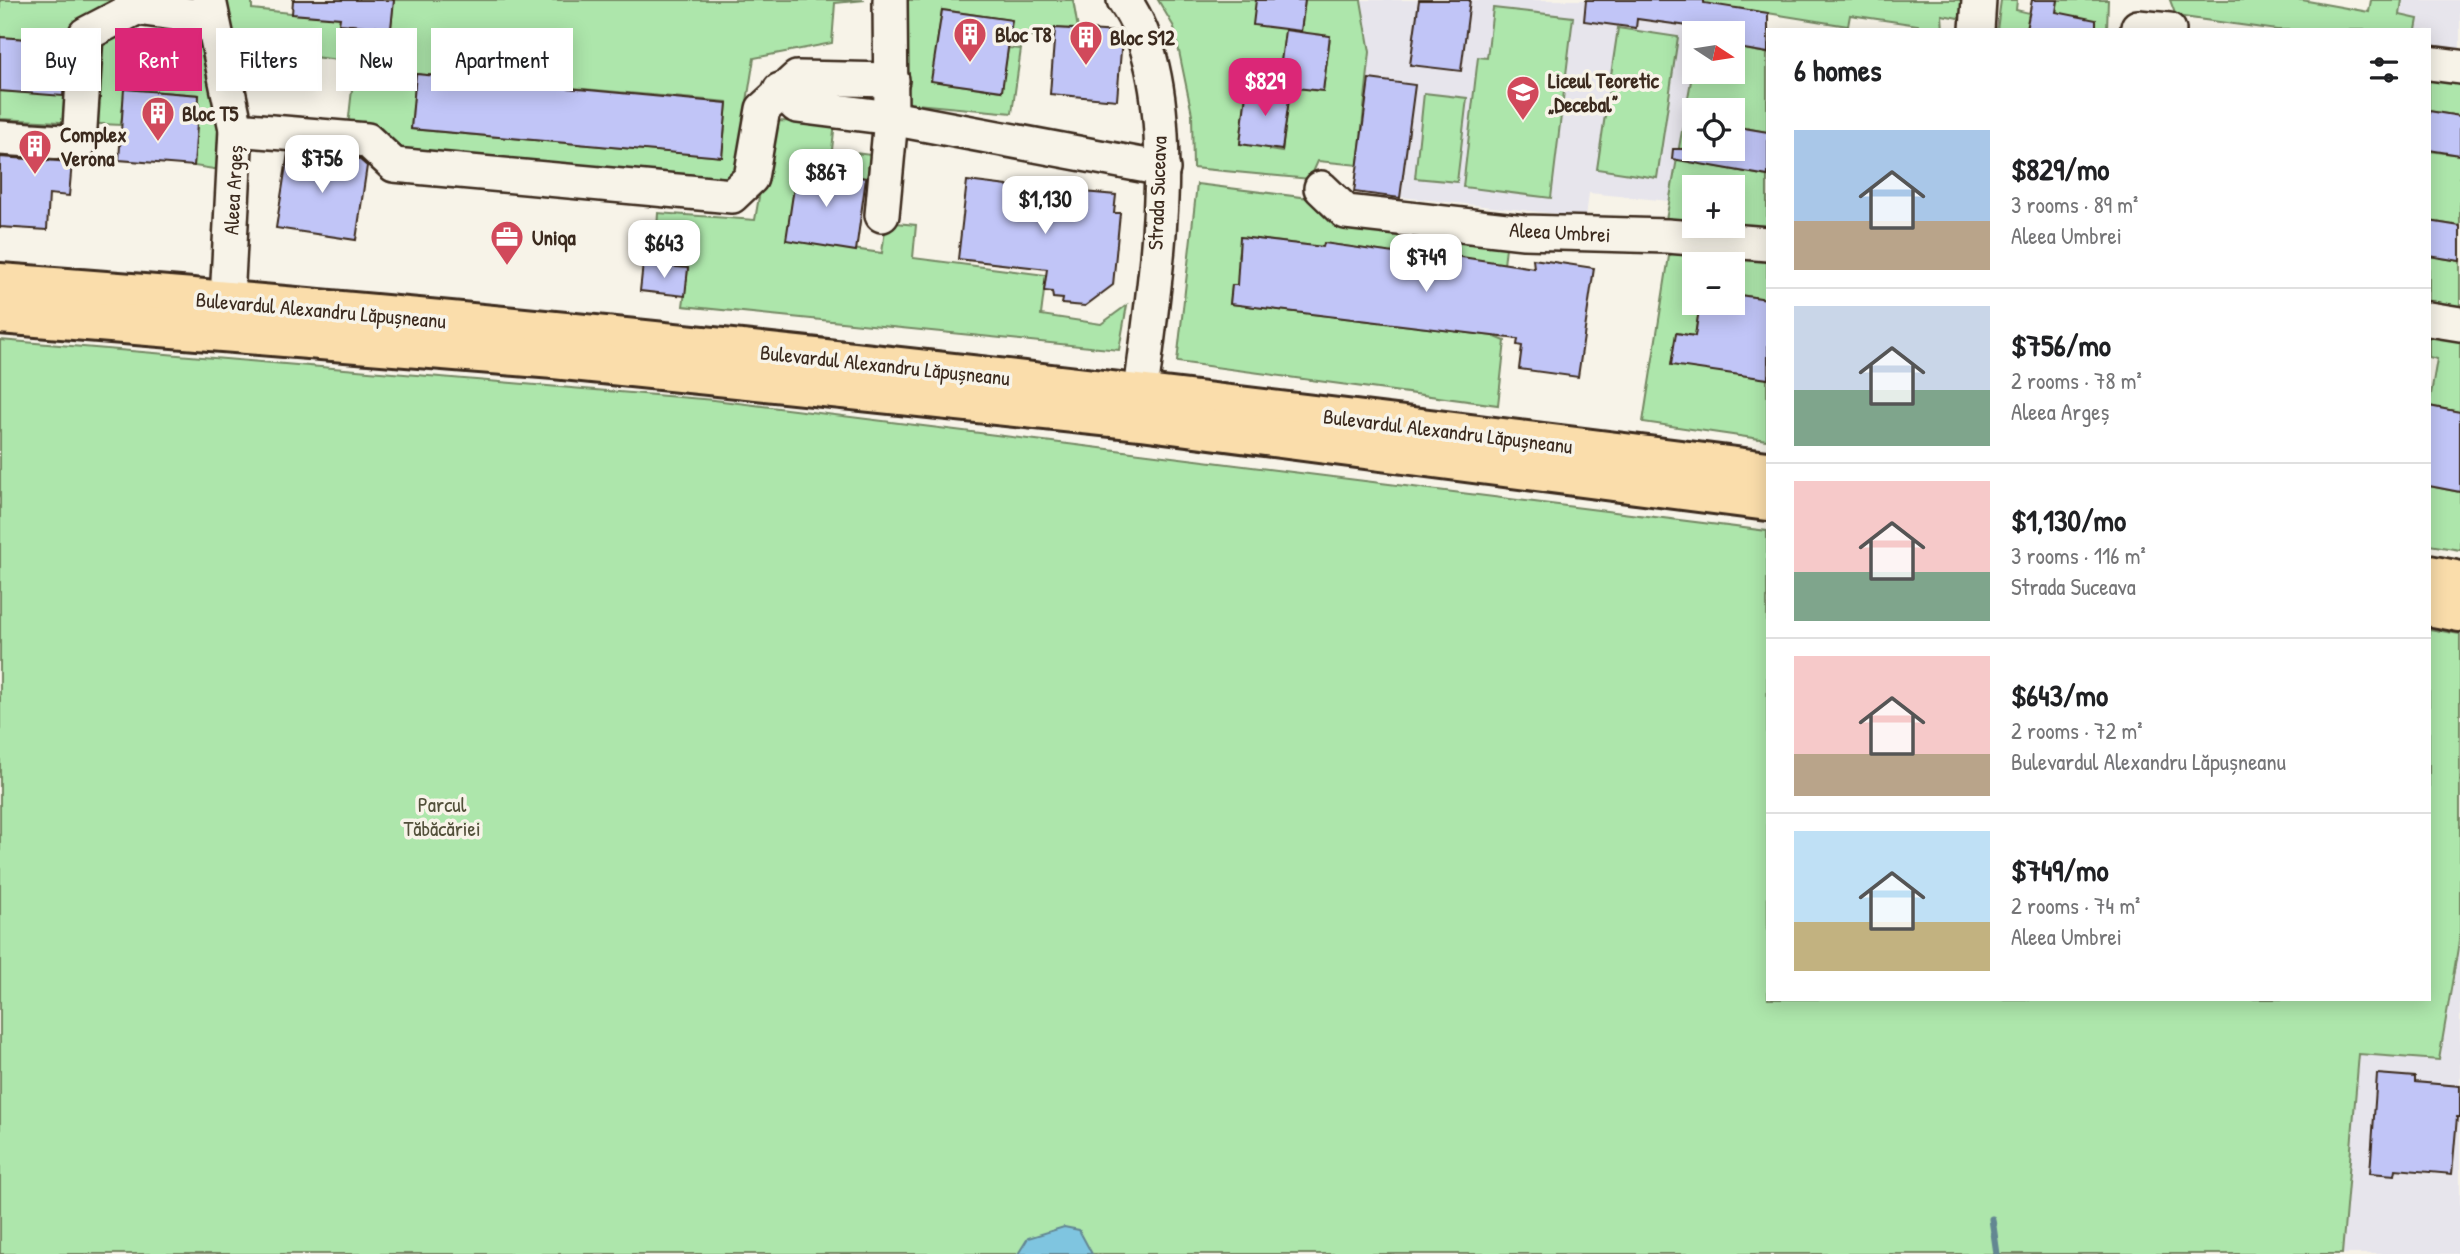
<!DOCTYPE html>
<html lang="en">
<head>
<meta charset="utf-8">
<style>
	:root { --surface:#fff; --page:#f6f6f6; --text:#202124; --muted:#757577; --line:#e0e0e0; --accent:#db2777 }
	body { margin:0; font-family:"Patrick Hand",sans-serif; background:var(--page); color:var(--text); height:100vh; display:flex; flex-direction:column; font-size:26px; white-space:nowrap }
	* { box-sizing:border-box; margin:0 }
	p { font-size:23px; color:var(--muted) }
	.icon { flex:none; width:38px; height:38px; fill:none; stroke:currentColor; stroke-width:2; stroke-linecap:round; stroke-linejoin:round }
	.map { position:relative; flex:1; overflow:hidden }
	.details { position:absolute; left:1766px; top:28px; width:665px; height:973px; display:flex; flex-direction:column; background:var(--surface); border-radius:0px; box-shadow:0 4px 18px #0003 }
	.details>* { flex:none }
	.guide { position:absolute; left:21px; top:28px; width:665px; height:63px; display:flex; gap:14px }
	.needle { width:46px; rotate:102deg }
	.controls { position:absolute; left:1682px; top:21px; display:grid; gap:14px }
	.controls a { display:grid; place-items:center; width:63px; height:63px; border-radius:0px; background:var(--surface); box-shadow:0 4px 18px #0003; font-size:35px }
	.price { position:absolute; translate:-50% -60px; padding:0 16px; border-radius:14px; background:#fff; color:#222; font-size:23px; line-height:46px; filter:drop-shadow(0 2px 4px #0008) }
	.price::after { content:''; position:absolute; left:50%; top:42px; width:21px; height:16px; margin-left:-10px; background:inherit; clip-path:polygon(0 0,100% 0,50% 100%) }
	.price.on { background:var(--accent); color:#fff }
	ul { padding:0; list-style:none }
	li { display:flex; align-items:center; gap:21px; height:175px; padding:0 28px }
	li+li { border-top:2px solid var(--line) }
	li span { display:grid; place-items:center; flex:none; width:196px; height:140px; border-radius:0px; color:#555 }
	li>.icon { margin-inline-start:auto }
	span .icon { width:84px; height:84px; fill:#fffc; stroke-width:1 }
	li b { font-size:30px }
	h2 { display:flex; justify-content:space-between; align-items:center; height:84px; padding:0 28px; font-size:30px }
	.chip { padding:0 24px; border-radius:0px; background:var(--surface); box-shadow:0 4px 18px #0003; font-size:24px; line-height:63px }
	.chip.on { background:var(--accent); color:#fff }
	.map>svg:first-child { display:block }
</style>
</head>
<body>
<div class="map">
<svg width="2460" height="1254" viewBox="0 0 2460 1254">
	<rect width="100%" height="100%" fill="#f7f3e8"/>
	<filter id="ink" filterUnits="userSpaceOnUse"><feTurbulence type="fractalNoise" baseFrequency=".0143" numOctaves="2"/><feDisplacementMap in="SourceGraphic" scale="14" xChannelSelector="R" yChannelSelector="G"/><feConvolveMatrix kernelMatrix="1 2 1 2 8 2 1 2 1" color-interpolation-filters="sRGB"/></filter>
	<g filter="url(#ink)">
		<g fill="#e7e5ec">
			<polygon points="1361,0 1704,0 1699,33 1694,33 1694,64 1669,201 1589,193 1586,217 1354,192 1370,53"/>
			<polygon points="2402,0 2460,0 2460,55 2429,51 2429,30 2416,30 2418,19 2400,15"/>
			<polygon points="2460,936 2460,1254 2342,1254 2359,1054 2439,1060"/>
		</g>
		<g fill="#ade6ab" stroke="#748864" stroke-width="2" fill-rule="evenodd">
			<polygon points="0,0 123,0 122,36 164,35 169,14 201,16 227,171 194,166 199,95 125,89 121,125 0,119 0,91 63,95 67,42 0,37"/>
			<path d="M220,0H252V9L320,16L341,0L340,24L391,28L394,0H865L835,3L832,43L754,58L735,176L718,188L395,154L347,135L355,62L263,51L234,38ZM416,74L727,102L722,157L411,129Z"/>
			<polygon points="899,0 1073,0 1078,29 1056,28 1054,40 1010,32 1011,20 942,10 932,81 1001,91 1008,48 1021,49 1012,113 905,103"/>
			<polygon points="1158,0 1256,0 1287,20 1276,99 1247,86 1240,144 1253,146 1270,141 1269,150 1282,152 1291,81 1311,84 1311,90 1323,91 1330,36 1316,34 1300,41 1305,0 1361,0 1370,52 1358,165 1318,161 1310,179 1193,168 1192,114 1174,27"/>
			<polygon points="1704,0 1968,0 1964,19 1942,15 1943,30 1918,30 1918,25 1850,15 1848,26 1736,8 1731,33 1699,33"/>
			<polygon points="2001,0 2017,0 2016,10 2029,13 2026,30 1997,30"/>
			<polygon points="2058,0 2108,0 2107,30 2067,30 2056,12"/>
			<polygon points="2170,0 2302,0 2369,12 2371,0 2402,0 2400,15 2418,19 2416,30 2277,30 2176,16"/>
			<polygon points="1493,8 1573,17 1551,198 1463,187 1478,57 1487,58"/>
			<polygon points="1618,28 1678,37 1657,178 1597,169"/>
			<polygon points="1733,47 1767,53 1767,132 1733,126 1732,110 1694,110 1694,149 1700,149 1697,163 1767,176 1767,230 1732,226 1732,187 1694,187 1694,223 1666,220 1694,64 1694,72 1732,72"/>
			<polygon points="2429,72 2460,75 2460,116 2429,111"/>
			<polygon points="1424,93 1467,98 1457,182 1415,178"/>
			<polygon points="772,121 835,122 832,150 871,155 867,178 797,168 787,240 882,253 886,222 916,225 913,258 1046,275 1041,315 1101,324 1127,305 1119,350 683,306 688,269 655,265 658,213 755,220"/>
			<polygon points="2429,151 2460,155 2460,226 2429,221"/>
			<polygon points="1197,184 1317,199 1507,238 1504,265 1394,250 1393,253 1324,243 1323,247 1241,237 1238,256 1250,260 1247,286 1232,285 1230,304 1493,336 1505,341 1498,405 1177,362"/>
			<polygon points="1688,241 1767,254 1767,299 1733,294 1732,264 1694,264 1694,303 1700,303 1695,336 1676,333 1767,379 1767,440 1643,422 1669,256"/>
			<polygon points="2429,256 2460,261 2460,318 2429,313"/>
			<polygon points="2429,329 2460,334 2460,412 2429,406 2437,359 2429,357"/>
			<polygon points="0,340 714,400 1767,531 1768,999 2429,999 2429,629 2460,634 2460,936 2439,1060 2359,1054 2342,1254 0,1254"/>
			<polygon points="2429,486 2460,492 2460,550 2429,545"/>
		</g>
		<polygon fill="#7fc5e0" stroke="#648792" stroke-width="2" points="1064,1227 1079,1230 1092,1254 1018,1254 1028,1238"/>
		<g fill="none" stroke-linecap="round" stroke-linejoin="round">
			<polyline stroke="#648792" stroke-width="7" points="1992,1219 1997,1254"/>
		</g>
		<g fill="#c1c5f7" stroke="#3b2a1e" stroke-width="2">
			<polygon points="293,0 394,0 391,28 339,24 340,18 292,14"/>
			<polygon points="1256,0 1305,0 1301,31 1253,25"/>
			<polygon points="1419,0 1470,0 1461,71 1410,65"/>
			<polygon points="1586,0 1704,0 1704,3 1768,13 1768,53 1732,47 1732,32 1637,19 1636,28 1584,21"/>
			<polygon points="2032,0 2058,0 2056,12 2096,20 2096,30 2026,30"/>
			<polygon points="942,10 1012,20 1002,91 931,81"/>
			<polygon points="1055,28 1119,32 1122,38 1117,100 1050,94"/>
			<polygon points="1285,30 1330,36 1323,91 1278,86"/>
			<polygon points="0,37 66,42 63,96 0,91"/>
			<polygon points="416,74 727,103 722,157 411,129"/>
			<polygon points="1369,79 1415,85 1400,198 1354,192"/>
			<polygon points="1247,86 1290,92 1282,150 1240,144"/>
			<polygon points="124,89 199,95 194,166 119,160"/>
			<polygon points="2429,111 2460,116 2460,155 2429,150"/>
			<polygon points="1732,126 1768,132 1768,176 1672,159 1673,149 1732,149"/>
			<polygon points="288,153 359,159 367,166 356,240 276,228"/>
			<polygon points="0,157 72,162 69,196 49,194 47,230 0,227"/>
			<polygon points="797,168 866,178 856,251 786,240"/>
			<polygon points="967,181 1073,194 1073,191 1116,195 1114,213 1120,213 1113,285 1085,306 1062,304 1063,299 1053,298 1052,292 1044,291 1047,269 958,259"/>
			<polygon points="2429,221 2460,226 2460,261 2429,256"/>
			<polygon points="1240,237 1323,247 1324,243 1393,253 1394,250 1455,256 1534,268 1533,259 1594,268 1578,377 1519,369 1522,346 1517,345 1518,339 1230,304 1232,285 1237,285"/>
			<polygon points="643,264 688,268 685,296 640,291"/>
			<polygon points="1732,294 1768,299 1768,379 1671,365 1676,333 1695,336 1700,303 1732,303"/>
			<polygon points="2429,406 2460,412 2460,492 2429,486"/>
			<polygon points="2377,1074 2415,1077 2415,1082 2460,1086 2460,1117 2457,1117 2452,1174 2396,1169 2395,1175 2370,1173"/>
		</g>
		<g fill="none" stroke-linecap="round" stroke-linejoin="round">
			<defs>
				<g id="minor">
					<polyline points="209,0 236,129 227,300"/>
					<path d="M1124,0C1189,91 1153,286 1141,393"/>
					<polyline points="2138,27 2169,30"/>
					<polyline points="1977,30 1979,0"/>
					<polyline points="2429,63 2460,67"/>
					<polyline points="780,90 797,106 891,118 1163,169"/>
					<polyline points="236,129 367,140 394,165 732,196 751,178 763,109 797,78 892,80"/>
					<polyline points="0,138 79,143 86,34 136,8 212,18"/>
					<polyline points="1321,188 1346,212 1524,232 1667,236 1768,244"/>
					<polyline points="882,215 891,118 890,0"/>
					<polyline points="2429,319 2460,324"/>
				</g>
				<g id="major">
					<path d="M0,283C591,326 1180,397 1768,471"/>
					<polyline points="0,314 554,359 1141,420 1768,501"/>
					<polyline points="2429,575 2460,581"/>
					<polyline points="2429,606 2460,612"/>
				</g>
			</defs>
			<use href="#minor" stroke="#3b2a1e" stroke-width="38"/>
			<use href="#major" stroke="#3b2a1e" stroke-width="44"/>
			<use href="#minor" stroke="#f7f3e8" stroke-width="33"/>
			<use href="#major" stroke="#faddab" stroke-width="38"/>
		</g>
	</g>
	<defs>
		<symbol id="building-pin" viewBox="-11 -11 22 30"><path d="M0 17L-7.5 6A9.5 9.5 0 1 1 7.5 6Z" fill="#d1495b" stroke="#f7f3e8"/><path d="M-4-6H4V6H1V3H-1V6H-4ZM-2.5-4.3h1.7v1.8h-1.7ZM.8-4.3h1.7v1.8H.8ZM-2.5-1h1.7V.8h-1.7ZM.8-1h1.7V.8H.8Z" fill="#fff"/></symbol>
		<symbol id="school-pin" viewBox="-11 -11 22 30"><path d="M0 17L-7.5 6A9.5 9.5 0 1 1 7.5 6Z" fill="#d1495b" stroke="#f7f3e8"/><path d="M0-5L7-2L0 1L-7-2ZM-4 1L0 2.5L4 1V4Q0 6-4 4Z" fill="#fff"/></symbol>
		<symbol id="office-pin" viewBox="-11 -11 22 30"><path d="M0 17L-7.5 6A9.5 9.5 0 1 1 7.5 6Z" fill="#d1495b" stroke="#f7f3e8"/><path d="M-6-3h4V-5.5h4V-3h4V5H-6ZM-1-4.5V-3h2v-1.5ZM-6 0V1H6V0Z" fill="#fff"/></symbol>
	</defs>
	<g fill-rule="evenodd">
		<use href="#building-pin" x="951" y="15" width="38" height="52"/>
		<use href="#building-pin" x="1067" y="18" width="38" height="52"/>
		<use href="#school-pin" x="1504" y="73" width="38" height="52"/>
		<use href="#building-pin" x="139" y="94" width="38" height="52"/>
		<use href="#building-pin" x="16" y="127" width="38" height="52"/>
		<use href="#office-pin" x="488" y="218" width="38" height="52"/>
	</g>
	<g text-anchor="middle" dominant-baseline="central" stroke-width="7" stroke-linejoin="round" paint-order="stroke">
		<g font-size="21" font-weight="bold" fill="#3b2a1e" stroke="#f7f3e8" text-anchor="start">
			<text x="995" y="34">Bloc T8</text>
			<text x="1110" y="37">Bloc S12</text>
			<text x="1548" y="80">Liceul Teoretic<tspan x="1548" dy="24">„Decebal”</tspan></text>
			<text x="182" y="113">Bloc T5</text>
			<text x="60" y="134">Complex<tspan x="60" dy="24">Verona</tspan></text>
			<text x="532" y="237">Uniqa</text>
		</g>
		<g font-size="21" fill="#3b2a1e" stroke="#f7f3e8">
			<text transform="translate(233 190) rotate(-87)">Aleea Argeș</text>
			<text transform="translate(1157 193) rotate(-88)">Strada Suceava</text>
			<text transform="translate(1560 232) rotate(3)">Aleea Umbrei</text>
			<text transform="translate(321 310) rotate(5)">Bulevardul Alexandru Lăpușneanu</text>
			<text transform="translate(885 365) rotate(6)">Bulevardul Alexandru Lăpușneanu</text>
			<text transform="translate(1448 431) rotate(7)">Bulevardul Alexandru Lăpușneanu</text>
		</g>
		<g font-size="21" fill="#52503a" stroke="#f7f3e8">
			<text x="442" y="804">Parcul<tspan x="442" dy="24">Tăbăcăriei</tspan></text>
		</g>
	</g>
</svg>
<div class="controls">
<a><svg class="needle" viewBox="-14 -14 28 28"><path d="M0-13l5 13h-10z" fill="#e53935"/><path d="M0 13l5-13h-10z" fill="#757577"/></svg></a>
<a><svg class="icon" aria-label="locate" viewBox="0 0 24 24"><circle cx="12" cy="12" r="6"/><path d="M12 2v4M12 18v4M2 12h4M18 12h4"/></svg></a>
<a>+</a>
<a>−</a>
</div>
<b class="price on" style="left:1265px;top:118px">$829</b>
<b class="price" style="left:322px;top:195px">$756</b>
<b class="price" style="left:826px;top:209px">$867</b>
<b class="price" style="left:1045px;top:236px">$1,130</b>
<b class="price" style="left:664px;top:280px">$643</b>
<b class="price" style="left:1426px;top:294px">$749</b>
<div class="guide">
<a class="chip">Buy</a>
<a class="chip on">Rent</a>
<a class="chip">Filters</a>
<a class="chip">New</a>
<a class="chip">Apartment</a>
</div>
<section class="details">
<h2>6 homes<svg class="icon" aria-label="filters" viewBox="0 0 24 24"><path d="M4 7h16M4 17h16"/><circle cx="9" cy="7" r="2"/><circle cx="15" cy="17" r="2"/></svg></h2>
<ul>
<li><span style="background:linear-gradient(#a9c7e8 65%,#b9a48a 0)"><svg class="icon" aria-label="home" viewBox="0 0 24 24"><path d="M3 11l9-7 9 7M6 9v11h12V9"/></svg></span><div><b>$829/mo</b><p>3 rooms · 89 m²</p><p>Aleea Umbrei</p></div></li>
<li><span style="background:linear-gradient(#c9d6e8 60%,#7fa58c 0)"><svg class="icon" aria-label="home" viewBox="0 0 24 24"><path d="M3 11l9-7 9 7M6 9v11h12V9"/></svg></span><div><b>$756/mo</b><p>2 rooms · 78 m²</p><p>Aleea Argeș</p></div></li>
<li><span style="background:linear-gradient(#f6c9c9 65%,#7fa58c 0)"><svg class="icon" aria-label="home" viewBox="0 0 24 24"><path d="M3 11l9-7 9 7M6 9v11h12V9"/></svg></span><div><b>$1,130/mo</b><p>3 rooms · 116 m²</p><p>Strada Suceava</p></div></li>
<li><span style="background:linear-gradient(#f6c9c9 70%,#b9a48a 0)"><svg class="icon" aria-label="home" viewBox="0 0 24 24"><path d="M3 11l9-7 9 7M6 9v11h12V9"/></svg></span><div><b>$643/mo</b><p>2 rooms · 72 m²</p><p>Bulevardul Alexandru Lăpușneanu</p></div></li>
<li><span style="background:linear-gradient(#bfe0f5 65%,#c2b280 0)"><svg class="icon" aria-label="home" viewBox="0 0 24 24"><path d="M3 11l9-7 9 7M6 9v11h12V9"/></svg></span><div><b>$749/mo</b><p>2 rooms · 74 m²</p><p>Aleea Umbrei</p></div></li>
</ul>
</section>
</div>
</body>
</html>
